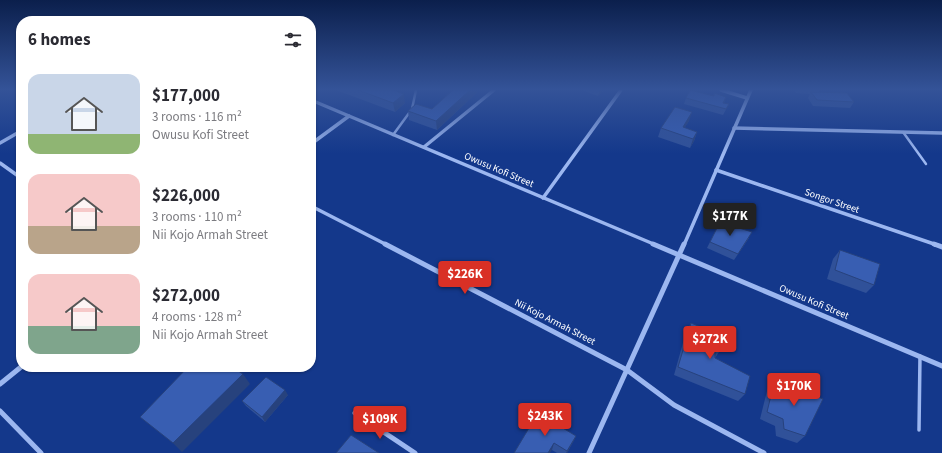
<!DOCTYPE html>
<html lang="en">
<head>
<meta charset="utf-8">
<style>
	:root { --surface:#fff; --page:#f2f2f3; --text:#2b2b33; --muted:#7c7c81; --accent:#d93025 }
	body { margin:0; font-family:"Source Sans 3",sans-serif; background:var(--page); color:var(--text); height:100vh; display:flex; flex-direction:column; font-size:15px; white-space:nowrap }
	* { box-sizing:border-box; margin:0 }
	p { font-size:13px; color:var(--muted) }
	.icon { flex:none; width:22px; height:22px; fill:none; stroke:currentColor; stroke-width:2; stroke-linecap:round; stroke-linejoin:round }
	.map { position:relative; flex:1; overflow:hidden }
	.details { position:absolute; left:16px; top:16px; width:300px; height:356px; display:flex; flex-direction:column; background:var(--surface); border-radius:16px; box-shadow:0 1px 3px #0004 }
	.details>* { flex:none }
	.price { position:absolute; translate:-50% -34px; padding:0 9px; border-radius:4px; background:var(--accent); color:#fff; font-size:13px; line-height:26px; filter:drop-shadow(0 1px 2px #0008) }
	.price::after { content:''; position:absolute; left:50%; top:24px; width:12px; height:9px; margin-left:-6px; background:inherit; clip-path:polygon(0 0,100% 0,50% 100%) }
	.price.on { background:#222; color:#fff }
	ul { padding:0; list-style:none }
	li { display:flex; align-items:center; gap:12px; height:100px; padding:0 12px }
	li span { display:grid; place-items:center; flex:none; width:112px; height:80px; border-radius:12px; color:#555 }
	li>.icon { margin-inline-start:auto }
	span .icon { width:48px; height:48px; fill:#fffc; stroke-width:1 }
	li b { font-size:17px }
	h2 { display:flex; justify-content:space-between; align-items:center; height:48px; padding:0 12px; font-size:17px }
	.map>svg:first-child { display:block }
</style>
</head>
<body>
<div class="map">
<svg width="942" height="453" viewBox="0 0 942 453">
	<rect width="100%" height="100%" fill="#14388b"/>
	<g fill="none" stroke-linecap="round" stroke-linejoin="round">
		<g stroke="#9cb7f0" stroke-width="2.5">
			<polyline points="903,132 926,164"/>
			<polyline points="393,135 412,109 416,90"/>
		</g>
		<polyline stroke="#9cb7f0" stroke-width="3.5" points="919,430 920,356"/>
		<g stroke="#9cb7f0" stroke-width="3.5">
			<polyline points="721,90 747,98"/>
			<polyline points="311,100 656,245"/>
			<polyline points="734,128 942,133"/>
			<polyline points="0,143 21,131"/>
			<polyline points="311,144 349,116"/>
			<polyline points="424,147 494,90"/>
			<polyline points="0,163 21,178"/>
			<polyline points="716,170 937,245"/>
			<polyline points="543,198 621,90"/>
			<polyline points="311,206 387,245"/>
			<polyline points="684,245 751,90"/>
		</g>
		<g stroke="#9cb7f0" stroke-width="5">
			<polyline points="385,244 627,370 674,405 764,453"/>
			<polyline points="653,244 942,366"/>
			<polyline points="934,244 942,247"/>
			<polyline points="0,384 21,367"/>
			<polyline points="0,411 41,453"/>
			<polyline points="355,413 415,453"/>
			<polyline points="589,453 684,244"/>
		</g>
	</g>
	<g fill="#305199">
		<polygon points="336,90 393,90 405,103 395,112"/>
		<polygon points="453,90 480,90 471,98 437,130 409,120 408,111 432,109"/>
		<polygon points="581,90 604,90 598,96"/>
		<polygon points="794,90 820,90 819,92 854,102 850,108 813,106 808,98 810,94 796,93"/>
		<polygon points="714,93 726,97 724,103 729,104 723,115 684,104 686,98 713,96"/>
		<polygon points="689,121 684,128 697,132 694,141 690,148 658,137 661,128"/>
		<polygon points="720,222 749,238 734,260 707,248"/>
		<polygon points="840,250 874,285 866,293 827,279 833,259"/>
		<polygon points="691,323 721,349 715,358 745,394 738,401 674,375 686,332"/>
		<polygon points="775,379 805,436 797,443 776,436 775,426 760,419 768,387"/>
		<polygon points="288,395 265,422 246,406 242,401"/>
		<polygon points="538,413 576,436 573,442 567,453 557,453 552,450"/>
	</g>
	<g fill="#27427d">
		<polygon points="470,90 471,90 471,98 437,130 436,121"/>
		<polygon points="473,90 480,90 471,98 471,92"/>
		<polygon points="600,90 604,90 598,96"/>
		<polygon points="404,94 405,103 395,112 393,103"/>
		<polygon points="692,112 689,121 680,135 683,127"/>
		<polygon points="697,132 694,141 690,148 693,139"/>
		<polygon points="243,374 250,384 182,452 173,443"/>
		<polygon points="285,390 288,395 265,422 262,417"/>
		<polygon points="576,436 573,442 567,453 566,453"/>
		<polygon points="554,443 552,450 550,453 548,453"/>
	</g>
	<g fill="#385eb2" stroke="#27427d">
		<polygon points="358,90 393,90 404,94 393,103"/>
		<polygon points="453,90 470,90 436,121 408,111 416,104 432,109"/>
		<polygon points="690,90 714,96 714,93 726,97 723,103 729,104 726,109 686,98"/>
		<polygon points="811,92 847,93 854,102 817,100"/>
		<polygon points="675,107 692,112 683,127 697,132 693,139 661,128"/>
		<polygon points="720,222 752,232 738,254 710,242"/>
		<polygon points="840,250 880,264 874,285 835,270"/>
		<polygon points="691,323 725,337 721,349 715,348 715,358 750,376 745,394 678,367"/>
		<polygon points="188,367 232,367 243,374 173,443 140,417"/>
		<polygon points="266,377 285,390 262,417 242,401"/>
		<polygon points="775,379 823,399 805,436 784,429 783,419 767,412"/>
		<polygon points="538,413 576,436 567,451 554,443 548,453 514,453"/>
		<polygon points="351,435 379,453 336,453"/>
	</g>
	<linearGradient id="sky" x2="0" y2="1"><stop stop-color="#0b1f4c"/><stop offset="0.58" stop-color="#345398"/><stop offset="1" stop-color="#345398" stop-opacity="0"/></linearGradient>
	<rect width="942" height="154" fill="url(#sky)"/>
	<g text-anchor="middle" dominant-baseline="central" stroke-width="3" stroke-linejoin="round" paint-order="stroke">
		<g font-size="10" fill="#fff" stroke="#14388b">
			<text transform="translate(499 170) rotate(23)">Owusu Kofi Street</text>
			<text transform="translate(832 201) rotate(19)">Songor Street</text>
			<text transform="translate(814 302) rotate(23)">Owusu Kofi Street</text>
			<text transform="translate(555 322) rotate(27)">Nii Kojo Armah Street</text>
		</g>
	</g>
</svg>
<b class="price on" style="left:730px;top:237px">$177K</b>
<b class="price" style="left:465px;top:295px">$226K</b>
<b class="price" style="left:710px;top:360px">$272K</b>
<b class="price" style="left:794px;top:407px">$170K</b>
<b class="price" style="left:545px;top:437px">$243K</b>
<b class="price" style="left:380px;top:440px">$109K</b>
<section class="details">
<h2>6 homes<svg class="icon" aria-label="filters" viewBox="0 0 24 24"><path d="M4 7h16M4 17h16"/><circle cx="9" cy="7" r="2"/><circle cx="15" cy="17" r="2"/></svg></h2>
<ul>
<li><span style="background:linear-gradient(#c9d6e8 75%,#8fb573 0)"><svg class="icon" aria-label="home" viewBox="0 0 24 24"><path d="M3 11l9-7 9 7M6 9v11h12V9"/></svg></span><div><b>$177,000</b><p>3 rooms · 116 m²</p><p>Owusu Kofi Street</p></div></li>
<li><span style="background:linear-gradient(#f6c9c9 65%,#b9a48a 0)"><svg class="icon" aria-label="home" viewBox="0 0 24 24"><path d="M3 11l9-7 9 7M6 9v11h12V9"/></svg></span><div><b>$226,000</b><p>3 rooms · 110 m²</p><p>Nii Kojo Armah Street</p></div></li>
<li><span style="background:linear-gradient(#f6c9c9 65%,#7fa58c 0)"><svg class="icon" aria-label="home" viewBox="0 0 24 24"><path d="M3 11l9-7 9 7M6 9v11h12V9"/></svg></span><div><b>$272,000</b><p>4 rooms · 128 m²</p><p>Nii Kojo Armah Street</p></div></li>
</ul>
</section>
</div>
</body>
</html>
